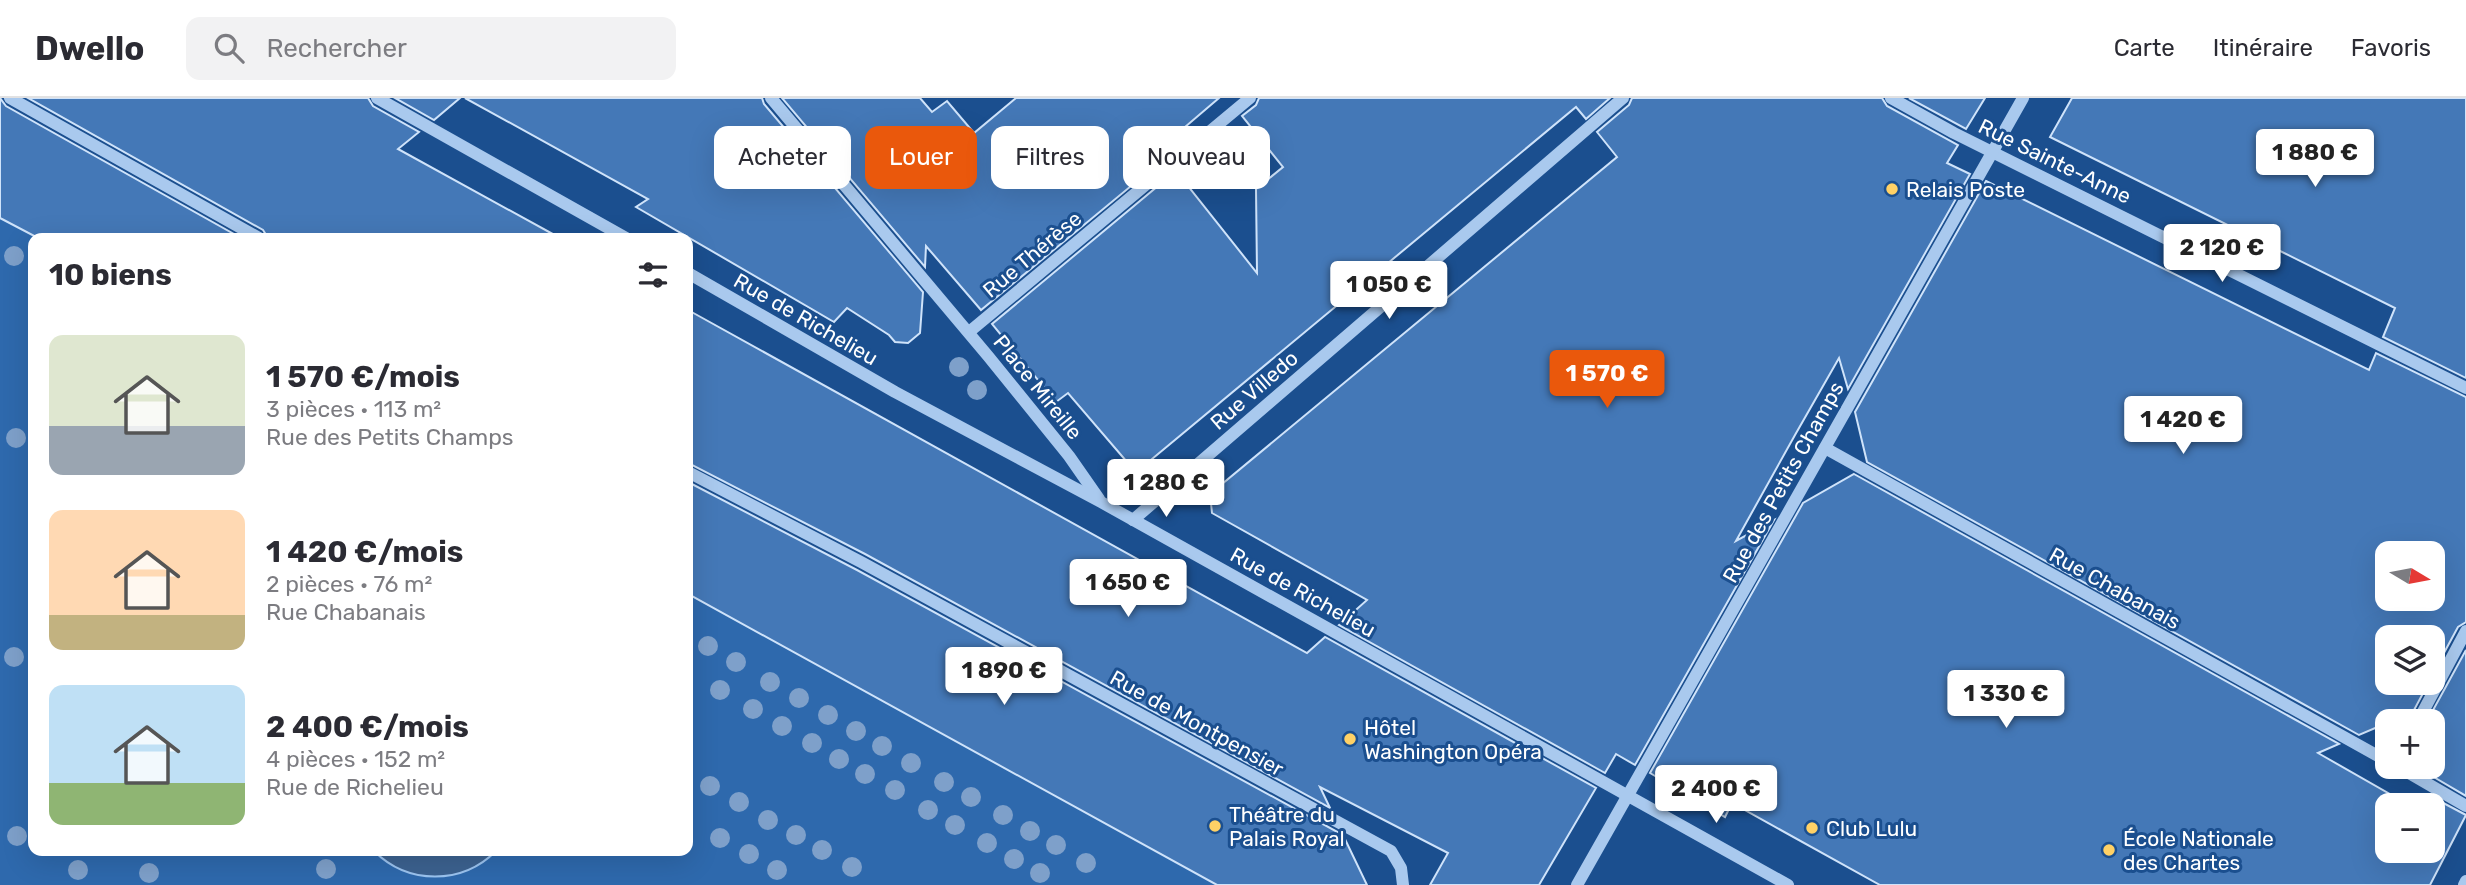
<!DOCTYPE html>
<html lang="fr">
<head>
<meta charset="utf-8">
<style>
	:root { --surface:#fff; --page:#f2f2f3; --text:#2b2b33; --muted:#7c7c81; --line:#e1e1e2; --accent:#ea580c }
	body { margin:0; font-family:Rubik,sans-serif; background:var(--page); color:var(--text); height:100vh; display:flex; flex-direction:column; font-size:26px; white-space:nowrap }
	* { box-sizing:border-box; margin:0 }
	p { font-size:23px; color:var(--muted) }
	.icon { flex:none; width:38px; height:38px; fill:none; stroke:currentColor; stroke-width:2; stroke-linecap:round; stroke-linejoin:round }
	.map { position:relative; flex:1; overflow:hidden }
	.side { position:absolute; left:28px; top:135px; width:665px; height:623px; display:flex; flex-direction:column; background:var(--surface); border-radius:14px; box-shadow:0 7px 28px #0002 }
	.side>* { flex:none }
	.banner { position:absolute; left:714px; top:28px; width:665px; height:63px; display:flex; gap:14px }
	.needle { width:46px; rotate:100deg }
	.fabs { position:absolute; left:2375px; top:443px; display:grid; gap:14px }
	.fabs a { display:grid; place-items:center; width:70px; height:70px; border-radius:14px; background:var(--surface); box-shadow:0 7px 28px #0002; font-size:35px }
	.price { position:absolute; translate:-50% -60px; padding:0 16px; border-radius:7px; background:#fff; color:#222; font-size:23px; line-height:46px; filter:drop-shadow(0 2px 4px #0008) }
	.price::after { content:''; position:absolute; left:50%; top:42px; width:21px; height:16px; margin-left:-10px; background:inherit; clip-path:polygon(0 0,100% 0,50% 100%) }
	.price.active { background:var(--accent); color:#fff }
	ul { padding:0; list-style:none }
	li { display:flex; align-items:center; gap:21px; height:175px; padding:0 21px }
	li span { display:grid; place-items:center; flex:none; width:196px; height:140px; border-radius:14px; color:#555 }
	li>.icon { margin-inline-start:auto }
	span .icon { width:84px; height:84px; fill:#fffc; stroke-width:1 }
	li b { font-size:30px }
	h2 { display:flex; justify-content:space-between; align-items:center; height:84px; padding:0 21px; font-size:30px }
	.tag { padding:0 24px; border-radius:14px; background:var(--surface); box-shadow:0 7px 28px #0002; font-size:24px; line-height:63px }
	.tag.active { background:var(--accent); color:#fff }
	header { display:flex; align-items:center; gap:42px; box-sizing:border-box; height:98px; padding:0 35px; background:var(--surface); border-bottom:2px solid var(--line) }
	header strong { font-size:33px }
	nav { display:flex; gap:38px; margin-inline-start:auto; font-size:24px }
	.search { width:490px; height:63px; background:var(--page); display:flex; align-items:center; gap:18px; box-sizing:border-box; padding:0 24px; border-radius:14px; color:var(--muted); font-size:26px }
	.map>svg:first-child { display:block }
</style>
</head>
<body>
<header>
<strong>Dwello</strong>
<div class="search"><svg class="icon" aria-label="search" viewBox="0 0 24 24"><circle cx="10" cy="10" r="6"/><path d="M15 15l6 6"/></svg>Rechercher</div>
<nav><a>Carte</a><a>Itinéraire</a><a>Favoris</a></nav>
</header>
<div class="map">
<svg width="2466" height="787" viewBox="0 0 2466 787">
	<rect width="100%" height="100%" fill="#1b4f8f"/>
	<polygon fill="#2e69ad" points="0,120 38,140 33,140 33,752 688,752 688,496 1216,787 0,787"/>
	<path fill="#3c6290" stroke="#9cc4f0" stroke-width="2" d="M374,753H496C462,787 408,787 374,753Z"/>
	<g fill="#4478b7" stroke="#cfe3fa" stroke-width="2" fill-rule="evenodd">
		<polygon points="0,0 6,8 241,140 38,140 0,120"/>
		<polygon points="28,0 368,0 373,8 419,34 398,51 560,140 268,140 263,132"/>
		<polygon points="395,0 460,0 434,22"/>
		<polygon points="465,0 762,0 764,6 923,194 920,235 908,245 895,244 889,237 847,210 834,224 636,109 648,101"/>
		<polygon points="782,0 920,0 932,14 947,3 974,35 1016,0 1219,0 1158,52 1165,60 981,212 926,148 925,169"/>
		<polygon points="1259,0 1610,0 1586,21 1576,9 1146,366 1127,364 1068,295 1056,304 992,226 1176,73 1257,175 1256,91 1283,69 1242,18 1256,7"/>
		<polygon points="1632,0 1882,0 1887,8 1958,47 1947,65 1970,76 1848,291 1839,260 1795,337 1736,443 1774,422 1635,667 1616,656 1605,675 1339,527 1367,502 1212,415 1210,396 1617,59 1597,34 1629,7"/>
		<polygon points="1909,0 1985,0 1966,31"/>
		<polygon points="2072,0 2466,0 2466,280 2383,239 2395,210 2050,39"/>
		<path d="M1986,83L2369,272L2376,255L2466,299V524L2458,529L2432,577V539H2387V584H2429L2413,614L2387,623V625L2359,637L1867,364L1855,314ZM2387,455H2432V500H2387Z"/>
		<polygon points="688,212 1307,555 1325,539 1596,690 1539,787 1430,787 1448,755 1320,689 1330,710 865,456 688,365"/>
		<polygon points="1854,376 2339,646 2318,655 2409,707 2387,707 2387,752 2432,752 2432,699 2466,717 2430,787 1880,787 1732,705 1725,719 1650,675 1803,405"/>
		<polygon points="688,384 857,472 1343,737 1367,787 1217,787 688,496"/>
		<polygon points="2466,552 2466,698 2432,678 2432,614"/>
	</g>
	<g fill="none" stroke-linecap="round" stroke-linejoin="round">
		<g stroke="#a9c9ee" stroke-width="12">
			<polyline points="10,0 259,140"/>
			<polyline points="377,0 626,140"/>
			<polyline points="771,0 988,258 1069,358 1099,401"/>
			<polyline points="1891,0 1954,35 2466,290"/>
			<polyline points="688,175 895,294 1101,404 1788,787"/>
			<polyline points="969,234 1250,0"/>
			<polyline points="1825,350 2387,663"/>
			<polyline points="688,374 861,464 1391,753 1401,770 1403,787"/>
			<polyline points="1133,422 1623,0"/>
			<polyline points="2418,623 2466,533"/>
			<polyline points="2397,668 2466,708"/>
			<polyline points="1577,787 2023,0"/>
			<polyline points="2464,787 2466,783"/>
		</g>
	</g>
	<g fill="#7ea0ca">
		<circle cx="14" cy="158" r="10"/>
		<circle cx="959" cy="269" r="10"/>
		<circle cx="977" cy="292" r="10"/>
		<circle cx="16" cy="340" r="10"/>
		<circle cx="708" cy="548" r="10"/>
		<circle cx="14" cy="559" r="10"/>
		<circle cx="736" cy="564" r="10"/>
		<circle cx="770" cy="584" r="10"/>
		<circle cx="720" cy="592" r="10"/>
		<circle cx="799" cy="600" r="10"/>
		<circle cx="753" cy="611" r="10"/>
		<circle cx="828" cy="617" r="10"/>
		<circle cx="782" cy="628" r="10"/>
		<circle cx="856" cy="633" r="10"/>
		<circle cx="812" cy="645" r="10"/>
		<circle cx="882" cy="648" r="10"/>
		<circle cx="839" cy="661" r="10"/>
		<circle cx="911" cy="665" r="10"/>
		<circle cx="865" cy="676" r="10"/>
		<circle cx="944" cy="684" r="10"/>
		<circle cx="710" cy="688" r="10"/>
		<circle cx="895" cy="692" r="10"/>
		<circle cx="971" cy="699" r="10"/>
		<circle cx="739" cy="704" r="10"/>
		<circle cx="928" cy="712" r="10"/>
		<circle cx="1003" cy="717" r="10"/>
		<circle cx="768" cy="722" r="10"/>
		<circle cx="955" cy="727" r="10"/>
		<circle cx="1030" cy="733" r="10"/>
		<circle cx="796" cy="737" r="10"/>
		<circle cx="17" cy="738" r="10"/>
		<circle cx="720" cy="740" r="10"/>
		<circle cx="987" cy="745" r="10"/>
		<circle cx="1056" cy="747" r="10"/>
		<circle cx="822" cy="752" r="10"/>
		<circle cx="749" cy="756" r="10"/>
		<circle cx="1014" cy="761" r="10"/>
		<circle cx="1086" cy="765" r="10"/>
		<circle cx="852" cy="769" r="10"/>
		<circle cx="326" cy="771" r="10"/>
		<circle cx="78" cy="772" r="10"/>
		<circle cx="777" cy="772" r="10"/>
		<circle cx="149" cy="775" r="10"/>
		<circle cx="1040" cy="775" r="10"/>
	</g>
	<g fill="#ffd166" stroke="#1b4f8f" stroke-width="2.5">
		<circle cx="1892" cy="91" r="7"/>
		<circle cx="1350" cy="641" r="7"/>
		<circle cx="1215" cy="728" r="7"/>
		<circle cx="1812" cy="730" r="7"/>
		<circle cx="2109" cy="752" r="7"/>
	</g>
	<g text-anchor="middle" dominant-baseline="central" stroke-width="6" stroke-linejoin="round" paint-order="stroke">
		<g font-size="21" fill="#fff" stroke="#1b4f8f">
			<text transform="translate(2055 63) rotate(26)">Rue Sainte-Anne</text>
			<text transform="translate(1032 156) rotate(-40)">Rue Thérèse</text>
			<text transform="translate(806 221) rotate(30)">Rue de Richelieu</text>
			<text transform="translate(1038 289) rotate(51)">Place Mireille</text>
			<text transform="translate(1254 292) rotate(-41)">Rue Villedo</text>
			<text transform="translate(1783 384) rotate(-61)">Rue des Petits Champs</text>
			<text transform="translate(2115 490) rotate(29)">Rue Chabanais</text>
			<text transform="translate(1303 494) rotate(29)">Rue de Richelieu</text>
			<text transform="translate(1197 625) rotate(29)">Rue de Montpensier</text>
		</g>
		<g font-size="21" fill="#fff" stroke="#1b4f8f" text-anchor="start">
			<text x="1906" y="91">Relais Poste</text>
			<text x="1364" y="629">Hôtel<tspan x="1364" dy="24">Washington Opéra</tspan></text>
			<text x="1229" y="716">Théâtre du<tspan x="1229" dy="24">Palais Royal</tspan></text>
			<text x="1826" y="730">Club Lulu</text>
			<text x="2123" y="740">École Nationale<tspan x="2123" dy="24">des Chartes</tspan></text>
		</g>
	</g>
</svg>
<div class="fabs">
<a><svg class="needle" viewBox="-14 -14 28 28"><path d="M0-13l5 13h-10z" fill="#e53935"/><path d="M0 13l5-13h-10z" fill="#7c7c81"/></svg></a>
<a><svg class="icon" aria-label="layers" viewBox="0 0 24 24"><path d="M12 4l9 5-9 5-9-5zM3 14l9 5 9-5"/></svg></a>
<a>+</a>
<a>−</a>
</div>
<b class="price" style="left:2315px;top:91px">1 880 €</b>
<b class="price" style="left:2222px;top:186px">2 120 €</b>
<b class="price" style="left:1389px;top:223px">1 050 €</b>
<b class="price active" style="left:1607px;top:312px">1 570 €</b>
<b class="price" style="left:2183px;top:358px">1 420 €</b>
<b class="price" style="left:1166px;top:421px">1 280 €</b>
<b class="price" style="left:1128px;top:521px">1 650 €</b>
<b class="price" style="left:1004px;top:609px">1 890 €</b>
<b class="price" style="left:2006px;top:632px">1 330 €</b>
<b class="price" style="left:1716px;top:727px">2 400 €</b>
<div class="banner">
<a class="tag">Acheter</a>
<a class="tag active">Louer</a>
<a class="tag">Filtres</a>
<a class="tag">Nouveau</a>
</div>
<section class="side">
<h2>10 biens<svg class="icon" aria-label="filters" viewBox="0 0 24 24"><path d="M4 7h16M4 17h16"/><circle cx="9" cy="7" r="2"/><circle cx="15" cy="17" r="2"/></svg></h2>
<ul>
<li><span style="background:linear-gradient(#dfe7d0 65%,#9aa5b1 0)"><svg class="icon" aria-label="home" viewBox="0 0 24 24"><path d="M3 11l9-7 9 7M6 9v11h12V9"/></svg></span><div><b>1 570 €/mois</b><p>3 pièces · 113 m²</p><p>Rue des Petits Champs</p></div></li>
<li><span style="background:linear-gradient(#ffd9b3 75%,#c2b280 0)"><svg class="icon" aria-label="home" viewBox="0 0 24 24"><path d="M3 11l9-7 9 7M6 9v11h12V9"/></svg></span><div><b>1 420 €/mois</b><p>2 pièces · 76 m²</p><p>Rue Chabanais</p></div></li>
<li><span style="background:linear-gradient(#bfe0f5 70%,#8fb573 0)"><svg class="icon" aria-label="home" viewBox="0 0 24 24"><path d="M3 11l9-7 9 7M6 9v11h12V9"/></svg></span><div><b>2 400 €/mois</b><p>4 pièces · 152 m²</p><p>Rue de Richelieu</p></div></li>
</ul>
</section>
</div>
</body>
</html>
